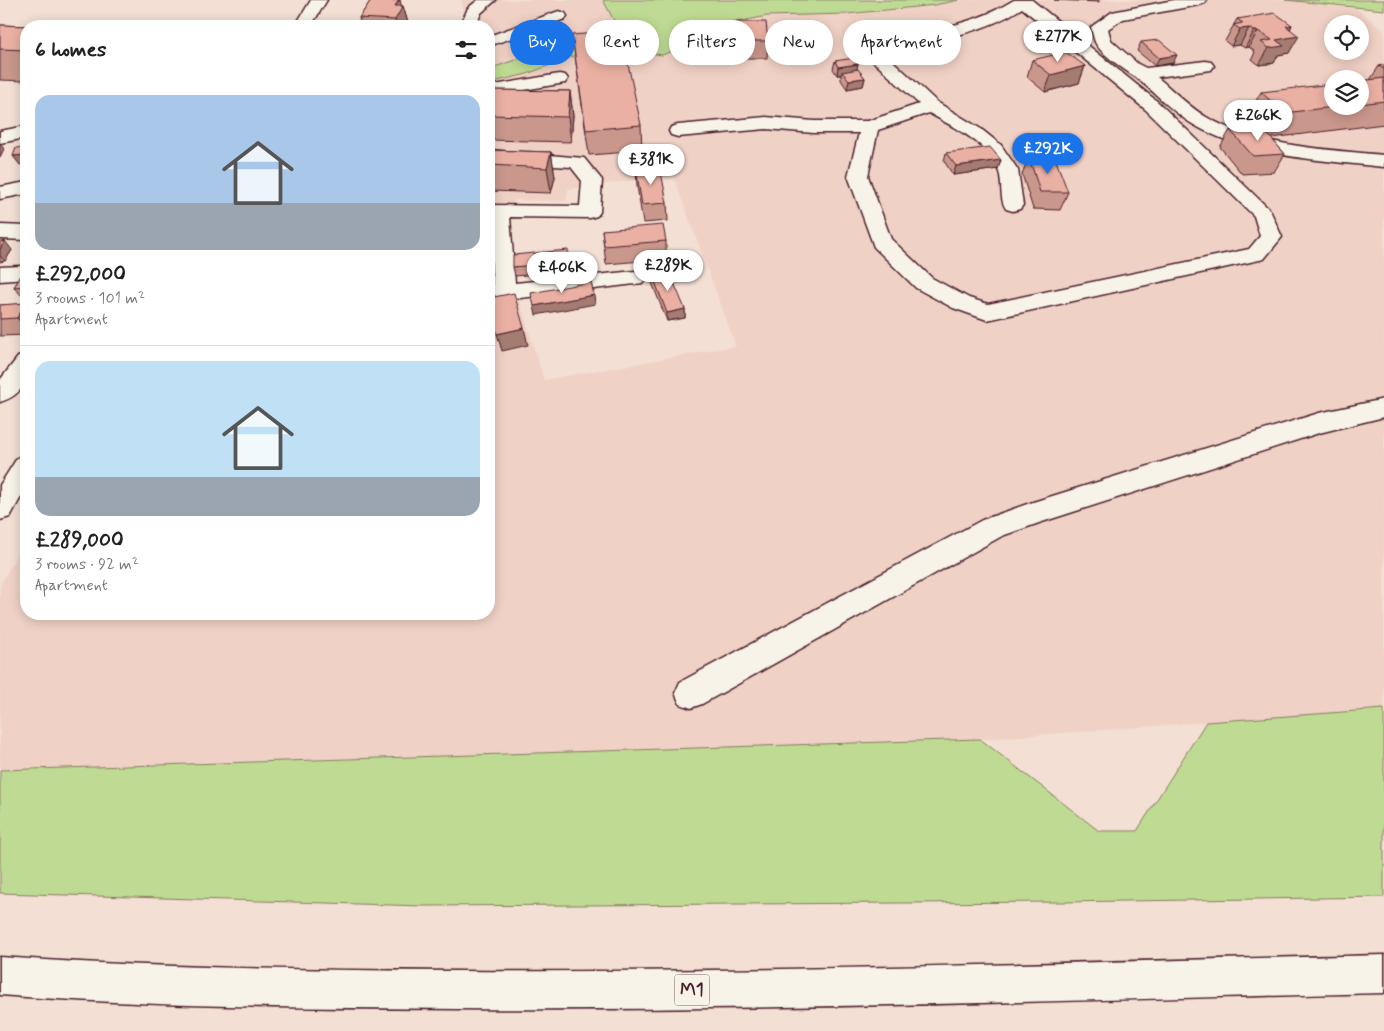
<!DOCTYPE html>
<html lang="en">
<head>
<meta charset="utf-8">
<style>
	:root { --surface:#fff; --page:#f2f2f2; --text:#222; --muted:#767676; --line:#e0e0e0; --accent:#1a73e8 }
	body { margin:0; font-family:Mynerve,sans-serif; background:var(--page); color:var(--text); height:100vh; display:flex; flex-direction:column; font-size:19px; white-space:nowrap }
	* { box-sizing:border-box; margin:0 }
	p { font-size:16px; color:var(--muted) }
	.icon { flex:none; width:28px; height:28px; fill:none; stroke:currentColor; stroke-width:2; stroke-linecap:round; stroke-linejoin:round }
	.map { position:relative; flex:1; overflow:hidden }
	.sheet { position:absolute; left:20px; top:20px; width:475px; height:600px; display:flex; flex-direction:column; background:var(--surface); border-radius:20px; box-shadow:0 2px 12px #0003 }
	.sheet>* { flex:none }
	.banner { position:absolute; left:510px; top:20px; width:475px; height:45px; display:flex; gap:10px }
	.buttons { position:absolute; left:1324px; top:15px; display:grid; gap:10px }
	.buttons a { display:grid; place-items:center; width:45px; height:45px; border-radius:50%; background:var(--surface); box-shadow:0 2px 12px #0003; font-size:25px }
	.price { position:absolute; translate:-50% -42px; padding:0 11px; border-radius:18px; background:#fff; color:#222; font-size:16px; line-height:32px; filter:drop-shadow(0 1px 2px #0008) }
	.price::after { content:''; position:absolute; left:50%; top:30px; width:15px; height:11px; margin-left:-8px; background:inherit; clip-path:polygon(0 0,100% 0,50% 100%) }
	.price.active { background:var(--accent); color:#fff }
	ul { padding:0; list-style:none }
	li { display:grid; align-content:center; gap:10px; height:265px; padding:0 15px }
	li+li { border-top:1px solid var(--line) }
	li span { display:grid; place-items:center; height:155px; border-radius:15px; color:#555 }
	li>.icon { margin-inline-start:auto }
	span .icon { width:90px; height:90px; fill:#fffc; stroke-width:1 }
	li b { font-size:21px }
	h2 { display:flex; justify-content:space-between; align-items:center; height:60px; padding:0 15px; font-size:21px }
	.tag { padding:0 18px; border-radius:22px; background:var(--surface); box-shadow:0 2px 12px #0003; font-size:18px; line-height:45px }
	.tag.active { background:var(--accent); color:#fff }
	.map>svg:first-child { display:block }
</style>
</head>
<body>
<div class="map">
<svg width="1384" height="1031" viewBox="0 0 1384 1031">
	<rect width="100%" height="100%" fill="#f3dfd3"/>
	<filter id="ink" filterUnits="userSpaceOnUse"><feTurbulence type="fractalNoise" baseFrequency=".02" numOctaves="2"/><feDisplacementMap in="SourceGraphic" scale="10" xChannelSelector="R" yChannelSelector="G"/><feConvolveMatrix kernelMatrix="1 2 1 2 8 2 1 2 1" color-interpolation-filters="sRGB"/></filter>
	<g filter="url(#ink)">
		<g fill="#f0d1c5" fill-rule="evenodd">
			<polygon points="461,0 603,0 619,28 567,42 489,69 489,26 460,26 464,12"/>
			<path d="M959,0H1285L1357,9L1384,31V709L980,739L0,770V586L26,537V614H489V83L527,74L576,55L609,47L662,55L685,46L703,29L767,16L847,14L935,5ZM1332,24H1360V51H1332ZM1332,79H1360V106H1332ZM673,175L736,346L544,380L511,273L514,200L566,201L568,189Z"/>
		</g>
		<g fill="#bfdb93" stroke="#847d5f">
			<polygon points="603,0 959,0 935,5 847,14 767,16 703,29 685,46 662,55 608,47 576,55 527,74 489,83 489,69 567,42 618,28"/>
			<polygon points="1285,0 1384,0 1384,10"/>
			<polygon points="1384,709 1384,897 1061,902 423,906 0,893 0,770 980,739 1099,831 1137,831 1206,722"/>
		</g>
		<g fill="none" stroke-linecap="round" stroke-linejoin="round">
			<defs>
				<g id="minor">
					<polygon points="311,0 327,0 311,26 295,26"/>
					<polygon points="478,0 496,0 481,13 476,26 460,26 468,8"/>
					<path d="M1014,0H1032L1158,102L1270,210L1282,237L1264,259L987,320L953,308L916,288L874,247L848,176L859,133H814L766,129L678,137L671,135L669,131L671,127L678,125L766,117L814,121H868L919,104L861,50L859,46L861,42C917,29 962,32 1014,0ZM1022,8L1146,110L1254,216L1260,236L1249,249L988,304L969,298L932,278L891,239L868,176L878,130L929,113C954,128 989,142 999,172C1003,184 999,199 1006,209L1013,211L1020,209L1023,205L1018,170L1001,145L981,129L937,102L880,49C929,41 980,36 1022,8Z"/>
					<path d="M1174,0H1207L1205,3L1199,5L1123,19L1108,29L1111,40L1138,64L1146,68L1205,61L1211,62L1214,66L1211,70L1157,77C1174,91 1190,108 1208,118C1261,147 1325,149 1384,155V167C1322,160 1250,158 1194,125C1173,113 1157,94 1138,79C1127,71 1100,54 1095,42C1093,37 1092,32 1091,27L1112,12Z"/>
					<polygon points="559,11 565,13 567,16 565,19 489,46 489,36"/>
					<polygon points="559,74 565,75 568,79 565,83 489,96 489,86"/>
					<polygon points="26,126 26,138 0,143 0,131"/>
					<polygon points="489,150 584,158 602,180 600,212 597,216 590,218 510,217 515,283 635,271 643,273 646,278 643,283 504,300 496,297 493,292 489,205 580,206 582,181 571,167 489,162"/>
					<polygon points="26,182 26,194 0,199 0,187"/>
					<polygon points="0,225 26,226 26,240 0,239"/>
					<polygon points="21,266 26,267 26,279 0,281 0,267"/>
					<path d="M26,354C28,378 26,394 0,402V380L18,357Z"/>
					<polygon points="1384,399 1384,417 1319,433 1039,523 1002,536 702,704 691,708 680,704 675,693 680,682 982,520 1033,502 1319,413"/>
					<polygon points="26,455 26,488 10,517 0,520 0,485 17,458"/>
				</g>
				<path id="highway" d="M1384,955V993C1076,1000 767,1011 459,1009C306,1008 153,1007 0,995V957C153,968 306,970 459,971C767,973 1076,962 1384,955Z"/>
			</defs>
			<use href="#minor" stroke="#4a1f2b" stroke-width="3"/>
			<use href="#highway" stroke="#4a1f2b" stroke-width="3"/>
			<use href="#minor" fill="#f7f3e8" fill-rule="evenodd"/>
			<use href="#highway" fill="#f7f3e8" fill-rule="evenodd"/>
		</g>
		<g fill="#c9978c" stroke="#4a1f2b">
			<polygon points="371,0 400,0 401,6 403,6 408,23 406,26 361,26 359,18"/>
			<polygon points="1054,0 1099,0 1099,2"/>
			<polygon points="1237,19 1292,25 1290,30 1289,53 1278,55 1274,63 1259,65 1252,59 1255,52 1249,47 1245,48 1240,45 1231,46 1225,41"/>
			<polygon points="731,22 768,41 767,58 731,58 730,39"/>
			<polygon points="0,25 26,26 26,81 0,80"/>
			<polygon points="572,35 641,125 642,151 589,155"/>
			<polygon points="1141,42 1173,63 1155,66 1137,51"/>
			<polygon points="1032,60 1085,66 1079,83 1045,92 1027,77"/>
			<polygon points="835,61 857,69 865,78 863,86 847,89 841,80 841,75 837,75 833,69"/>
			<polygon points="1384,65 1384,124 1271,138 1285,154 1274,172 1242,174 1220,147 1230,130 1257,128 1246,118 1261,92 1332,106 1360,106 1360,81 1370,80 1379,66"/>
			<polygon points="489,90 570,91 573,116 571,142 489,140"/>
			<polygon points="489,150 551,152 555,177 551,193 489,191"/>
			<polygon points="946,153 1001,160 998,169 953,175 944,161"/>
			<polygon points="1029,157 1068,192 1060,210 1033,209 1022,174"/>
			<polygon points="636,169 667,203 668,221 643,223 637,186"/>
			<polygon points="602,230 666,241 666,259 606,264"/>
			<polygon points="0,249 12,250 5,261 0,262"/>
			<polygon points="570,259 571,271 515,276 513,267"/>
			<polygon points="26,268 26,295 21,295 14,287"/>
			<polygon points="652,274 685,309 685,318 667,321 652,283"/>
			<polygon points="26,304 26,335 0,336 0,305"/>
		</g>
		<g fill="#a47b72" stroke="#4a1f2b">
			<polygon points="399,0 400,0 402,9 403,6 408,23 406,26 397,26 395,20 395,6"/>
			<polygon points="1292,25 1285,38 1299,36 1289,53 1278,55 1274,63 1259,65 1269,48 1286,26"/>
			<polygon points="1249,28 1240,45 1231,46 1240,29"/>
			<polygon points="1254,31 1258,31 1249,47 1245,48"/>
			<polygon points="1177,55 1173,63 1155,66 1159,58"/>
			<polygon points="858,64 856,73 842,72 841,75 837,75 838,67"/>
			<polygon points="1085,66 1079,83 1045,92 1051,75"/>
			<polygon points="865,78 863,86 847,89 849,80"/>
			<polygon points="570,91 573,116 571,142 568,117"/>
			<polygon points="0,143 4,149 0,157"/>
			<polygon points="551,152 555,177 551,193 547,168"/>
			<polygon points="26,155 26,164 20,165 13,156"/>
			<polygon points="1001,160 998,169 953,175 956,166"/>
			<polygon points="5,241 12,250 5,261 0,256 0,249"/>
			<polygon points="594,295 595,304 536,315 534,306"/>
			<polygon points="26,303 26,328 17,318"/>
			<polygon points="685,309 685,318 667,321 667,313"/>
			<polygon points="524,328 528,345 502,351 497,334"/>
		</g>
		<g fill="#eab0a3" stroke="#4a1f2b">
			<polygon points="371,0 399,0 395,6 403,6 395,20 359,18"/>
			<polygon points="1275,13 1292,25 1286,26 1299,36 1276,40 1284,46 1269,48 1261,42 1272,40 1258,31 1254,31 1249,28 1240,29 1233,25 1243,23 1237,19"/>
			<polygon points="731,22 766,22 768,41 732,41"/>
			<polygon points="0,25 26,26 26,50 0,49"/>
			<polygon points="621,31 641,125 586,130 572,35"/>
			<polygon points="1159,40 1177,55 1159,58 1141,42"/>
			<polygon points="1066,52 1085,66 1051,75 1032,60"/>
			<polygon points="854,58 858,64 838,67 835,61"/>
			<polygon points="1384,65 1384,69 1379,66"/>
			<polygon points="858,69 865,78 849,80 842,72"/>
			<polygon points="1384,78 1384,101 1360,104 1360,81"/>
			<polygon points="1332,84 1332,106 1342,106 1284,113 1261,92"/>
			<polygon points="489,90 570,91 568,117 489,115"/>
			<polygon points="1262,128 1285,154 1253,156 1230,130"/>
			<polygon points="26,147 26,155 13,156 16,148"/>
			<polygon points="990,147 1001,160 956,166 946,153"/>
			<polygon points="489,150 551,152 547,168 489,165"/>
			<polygon points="1029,157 1055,158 1068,192 1040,192"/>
			<polygon points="660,167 667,203 642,205 636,169"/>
			<polygon points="663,225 666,241 604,246 602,230"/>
			<polygon points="5,241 0,249 0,242"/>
			<polygon points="568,250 569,262 513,267 513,255"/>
			<polygon points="26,268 26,286 14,287"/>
			<polygon points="669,271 685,309 667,313 652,274"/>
			<polygon points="591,282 594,295 534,306 531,293"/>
			<polygon points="514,293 524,328 497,334 489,301 489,298"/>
			<polygon points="26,303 17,318 0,319 0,305"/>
		</g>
	</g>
	<g text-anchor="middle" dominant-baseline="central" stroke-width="4" stroke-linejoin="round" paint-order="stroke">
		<rect fill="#f7f3e8" stroke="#7e5f64" stroke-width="1" x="674.5" y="974.5" width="35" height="31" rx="4"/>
		<g font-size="18" font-weight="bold" fill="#4a1f2b">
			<text x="692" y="990">M1</text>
		</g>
	</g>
</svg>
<div class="buttons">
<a><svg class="icon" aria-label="locate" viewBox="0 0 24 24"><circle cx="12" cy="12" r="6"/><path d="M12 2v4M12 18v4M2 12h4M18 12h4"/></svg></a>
<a><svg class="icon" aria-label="layers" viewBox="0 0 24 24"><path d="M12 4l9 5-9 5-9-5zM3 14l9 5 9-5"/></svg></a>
</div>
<b class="price" style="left:1058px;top:63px">£277K</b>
<b class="price" style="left:1258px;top:142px">£266K</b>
<b class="price active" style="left:1048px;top:175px">£292K</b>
<b class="price" style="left:651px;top:186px">£381K</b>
<b class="price" style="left:668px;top:292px">£289K</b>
<b class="price" style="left:562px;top:294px">£406K</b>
<div class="banner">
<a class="tag active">Buy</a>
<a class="tag">Rent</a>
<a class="tag">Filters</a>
<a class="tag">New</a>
<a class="tag">Apartment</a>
</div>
<section class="sheet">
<h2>6 homes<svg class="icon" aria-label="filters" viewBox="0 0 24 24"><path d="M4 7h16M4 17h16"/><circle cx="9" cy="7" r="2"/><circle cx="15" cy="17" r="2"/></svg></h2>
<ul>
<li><span style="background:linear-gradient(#a9c7e8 70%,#9aa5b1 0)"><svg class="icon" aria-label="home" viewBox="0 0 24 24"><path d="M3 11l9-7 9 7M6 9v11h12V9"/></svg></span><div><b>£292,000</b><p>3 rooms · 101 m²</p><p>Apartment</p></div></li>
<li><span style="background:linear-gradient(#bfe0f5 75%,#9aa5b1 0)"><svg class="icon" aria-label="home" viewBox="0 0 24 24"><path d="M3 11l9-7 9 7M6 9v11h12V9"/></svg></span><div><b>£289,000</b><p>3 rooms · 92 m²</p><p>Apartment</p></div></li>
</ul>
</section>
</div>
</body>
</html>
